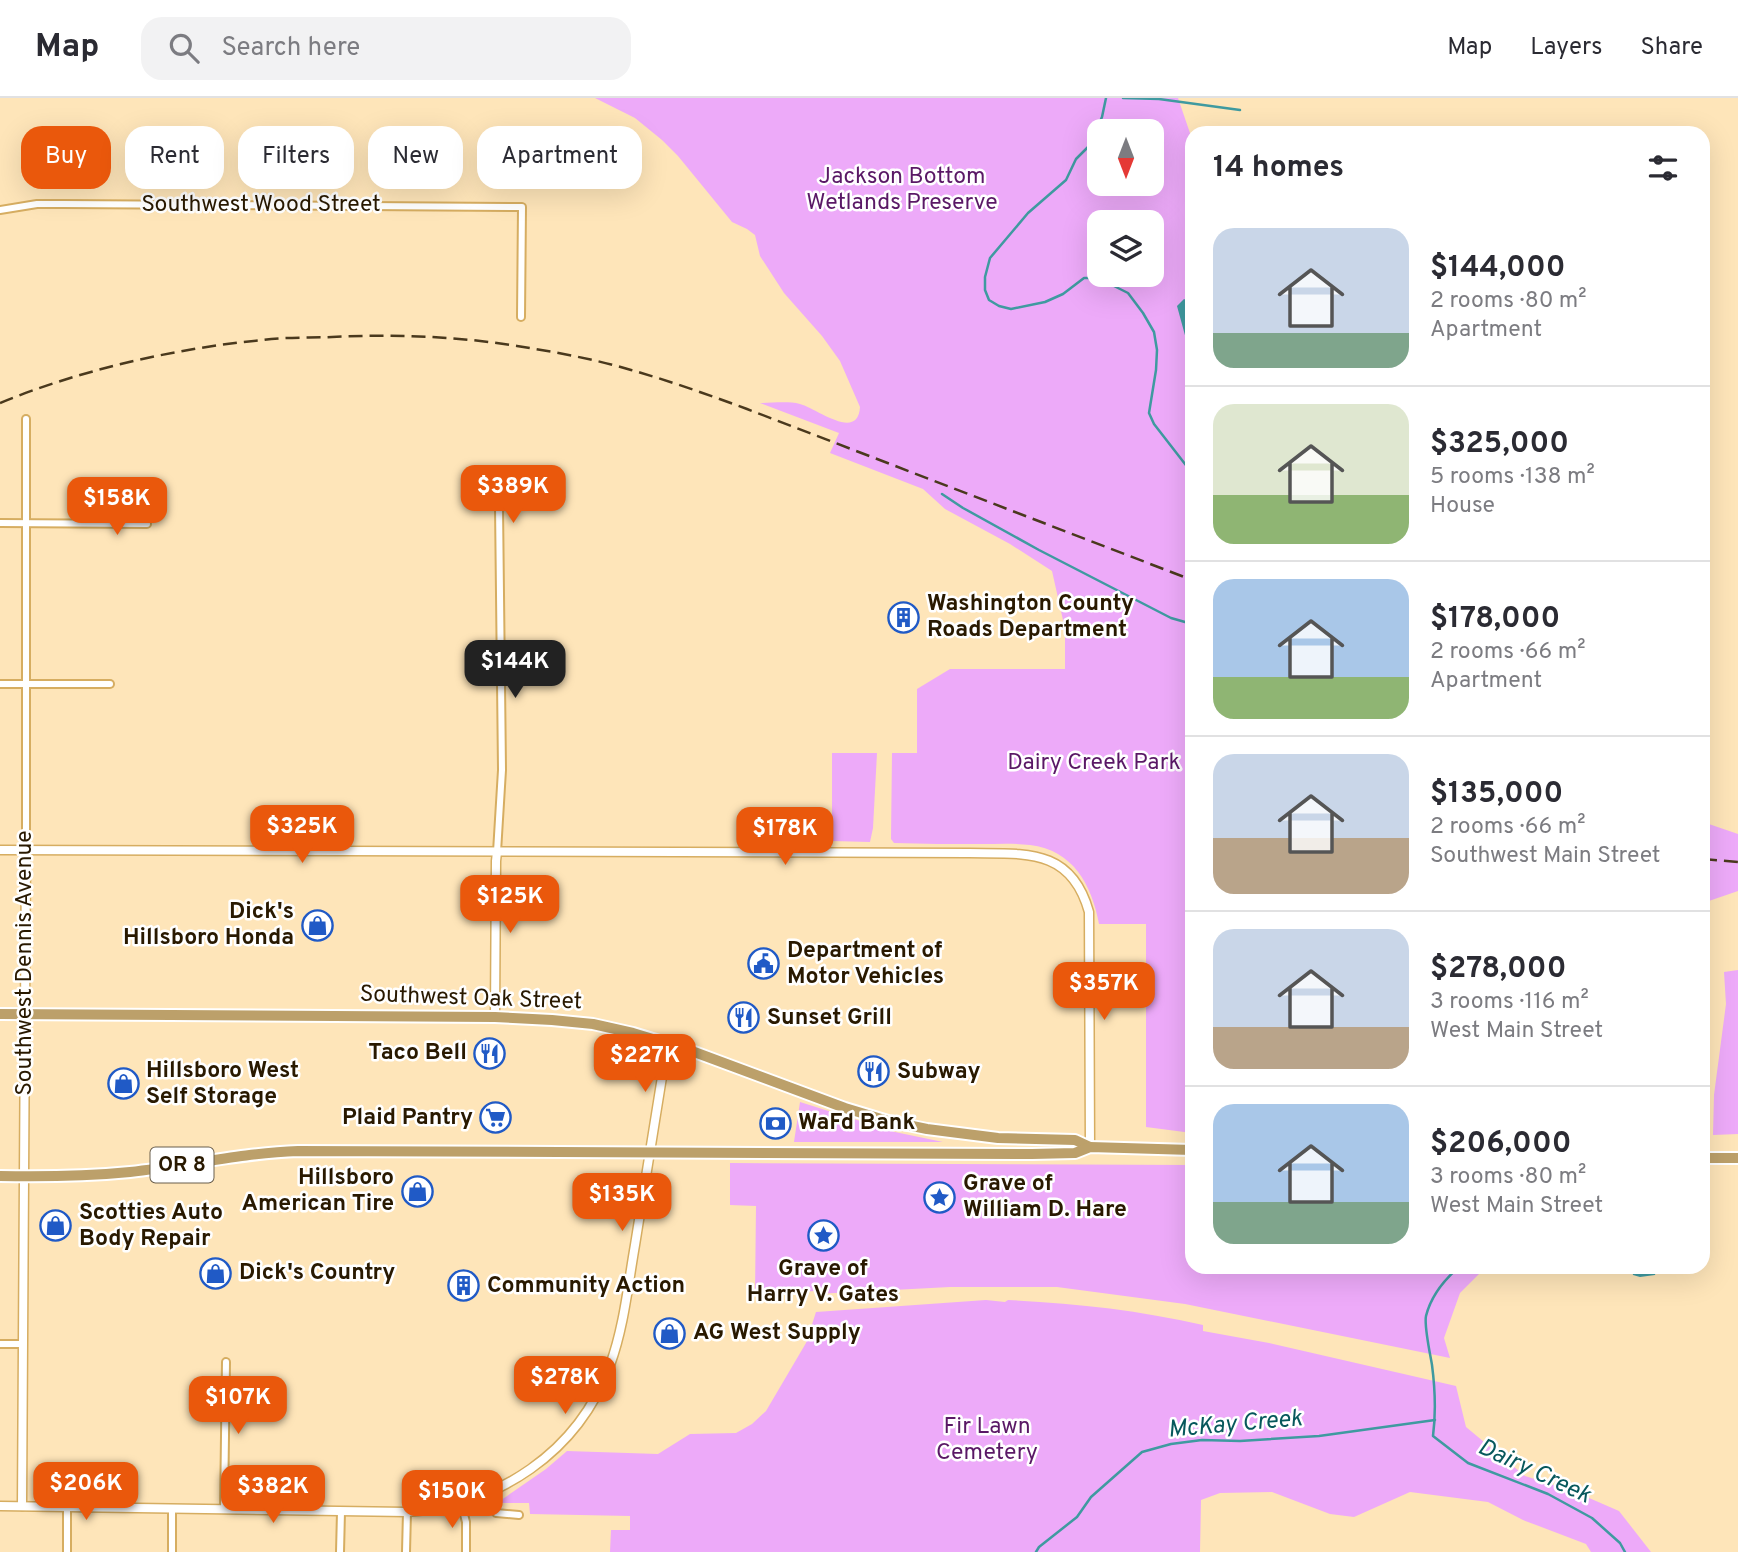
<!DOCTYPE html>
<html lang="en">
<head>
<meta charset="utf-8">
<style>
	:root { --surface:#fff; --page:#f2f2f3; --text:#2b2b33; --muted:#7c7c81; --line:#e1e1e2; --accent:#ea580c }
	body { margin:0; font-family:Overpass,sans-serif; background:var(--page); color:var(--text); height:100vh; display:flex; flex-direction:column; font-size:26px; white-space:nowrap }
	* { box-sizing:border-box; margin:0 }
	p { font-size:23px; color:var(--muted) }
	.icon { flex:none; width:38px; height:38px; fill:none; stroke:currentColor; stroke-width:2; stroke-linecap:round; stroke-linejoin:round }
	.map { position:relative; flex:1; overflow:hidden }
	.drawer { position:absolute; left:1185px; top:28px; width:525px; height:1148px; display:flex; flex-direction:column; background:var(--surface); border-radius:21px; box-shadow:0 7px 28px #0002 }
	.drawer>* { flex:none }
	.hud { position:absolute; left:21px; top:28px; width:665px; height:63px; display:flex; gap:14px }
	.needle { width:46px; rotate:180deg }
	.fabs { position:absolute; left:1087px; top:21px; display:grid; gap:14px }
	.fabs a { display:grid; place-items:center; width:77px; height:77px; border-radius:14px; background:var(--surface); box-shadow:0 7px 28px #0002; font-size:35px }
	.price { position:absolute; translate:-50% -60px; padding:0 16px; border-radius:14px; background:var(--accent); color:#fff; font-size:23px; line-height:46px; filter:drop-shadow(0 2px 4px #0008) }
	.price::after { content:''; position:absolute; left:50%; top:42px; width:21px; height:16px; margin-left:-10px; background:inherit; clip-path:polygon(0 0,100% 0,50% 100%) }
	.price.on { background:#222; color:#fff }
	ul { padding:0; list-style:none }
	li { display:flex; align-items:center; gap:21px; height:175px; padding:0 28px }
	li+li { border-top:2px solid var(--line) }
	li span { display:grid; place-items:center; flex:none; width:196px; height:140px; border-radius:21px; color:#555 }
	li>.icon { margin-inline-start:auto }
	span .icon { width:84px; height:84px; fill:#fffc; stroke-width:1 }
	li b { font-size:30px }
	h2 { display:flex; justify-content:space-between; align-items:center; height:84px; padding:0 28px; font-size:30px }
	.chip { padding:0 24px; border-radius:21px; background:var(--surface); box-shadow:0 7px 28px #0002; font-size:24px; line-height:63px }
	.chip.on { background:var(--accent); color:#fff }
	header { display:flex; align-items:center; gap:42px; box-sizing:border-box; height:98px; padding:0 35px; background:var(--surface); border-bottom:2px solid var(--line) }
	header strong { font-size:33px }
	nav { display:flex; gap:38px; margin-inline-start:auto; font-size:24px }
	.search { width:490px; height:63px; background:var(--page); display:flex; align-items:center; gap:18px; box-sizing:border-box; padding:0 24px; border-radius:21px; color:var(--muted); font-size:26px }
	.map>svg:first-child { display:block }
</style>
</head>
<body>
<header>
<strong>Map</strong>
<div class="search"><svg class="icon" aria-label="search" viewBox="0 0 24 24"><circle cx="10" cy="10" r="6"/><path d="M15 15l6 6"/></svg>Search here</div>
<nav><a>Map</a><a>Layers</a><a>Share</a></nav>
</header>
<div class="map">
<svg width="1738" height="1454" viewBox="0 0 1738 1454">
	<rect width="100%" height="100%" fill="#fee5b9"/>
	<g fill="#edaaf9" fill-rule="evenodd">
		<path d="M595,0H1178L1192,41V1035L1146,1029V826H1099C1092,787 1073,752 1030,747C1014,745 997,746 981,746C952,746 923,746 894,745L891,741L892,655H917V591L950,571H1065V531L1052,473L1010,446L945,411L923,391L830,355L839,335L760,305C773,305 788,303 800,306C816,310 858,344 860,309L840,263L822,238L784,195L760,158L755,137L747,131L732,124L678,58L662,42L635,20ZM1099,33H1152V86H1099ZM1099,124H1152V177H1099Z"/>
		<polygon points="832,655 877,655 873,730 870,744 832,743"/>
		<polygon points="1703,724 1738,736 1738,793 1703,805"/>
		<polygon points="1738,872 1738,1036 1713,1037 1714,997 1726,906 1724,874"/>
		<polygon points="800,1004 895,1034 943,1044 794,1044"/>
		<polygon points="730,1065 1192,1067 1192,1169 1486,1169 1460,1195 1444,1240 1450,1260 1185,1206 1057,1189 950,1189 816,1196 815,1193 755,1197 756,1108 730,1107"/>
		<path d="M986,1202L1005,1204L1008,1202C1074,1205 1138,1212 1203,1227V1233L1269,1245L1456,1288L1466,1329L1525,1378L1573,1393L1619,1413L1651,1454H1591L1586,1446L1523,1422L1488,1404L1410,1394L1354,1419L1330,1416L1272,1394L1220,1395L1201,1402L1200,1454H610L611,1432H630V1418L530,1416L529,1405H497L546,1371L567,1353L658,1356L690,1336L736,1335L752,1326L766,1313L806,1245L816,1214Z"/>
	</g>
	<g fill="#3f9aa0">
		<polygon points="1184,201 1192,205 1192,253 1186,241 1177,208"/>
		<polygon points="1631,1169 1656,1169 1657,1170 1655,1177 1640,1179 1633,1177"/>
	</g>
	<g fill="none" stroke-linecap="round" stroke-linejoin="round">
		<g stroke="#3f9aa0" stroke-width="2.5">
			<polyline points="1106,0 1102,19 1090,47 1076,61 1066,82 1028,115 990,160 985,179 985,192 989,202 999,208 1011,211 1045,204 1063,196 1084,180 1094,180 1108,185 1128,195 1143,215 1154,234 1157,252 1156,272 1149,315 1154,326 1192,375"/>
			<polyline points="1123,0 1159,1 1240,12"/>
			<polyline points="942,396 963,410 1039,452 1171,520 1192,526"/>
			<path d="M1459,1169C1444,1182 1431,1198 1426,1218C1424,1228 1430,1255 1432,1267C1435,1290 1436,1315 1433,1338L1468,1365L1548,1396L1592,1420L1620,1445L1625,1454"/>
			<polyline points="1036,1454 1039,1449 1077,1419 1091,1399 1142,1354 1171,1346 1202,1342 1240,1343 1319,1338 1435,1322"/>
		</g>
		<defs>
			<g id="minor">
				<polyline points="0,112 37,106 63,106 522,109 521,219"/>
				<polyline points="0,425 147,426"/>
				<polyline points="0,586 110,586"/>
				<polyline points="26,752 26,321"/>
				<polyline points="497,754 502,672 499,408"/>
				<polyline points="0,1246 23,1246"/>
				<polyline points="485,1397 496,1415 519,1417"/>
				<polyline points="461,1405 466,1424 466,1454"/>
				<polyline points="224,1411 226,1264"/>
				<polyline points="67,1454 67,1409"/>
				<polyline points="172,1454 172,1411"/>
				<polyline points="340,1454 341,1414"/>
				<polyline points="406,1454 407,1414"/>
			</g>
			<g id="tertiary">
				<path d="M0,752L969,755C1024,756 1071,749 1089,814L1090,1049"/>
				<polyline points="495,919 496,763 497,754"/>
				<path d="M0,1408L407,1414C498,1407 578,1355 610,1267C624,1229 628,1187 635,1147C644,1091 653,1035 662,979L670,945"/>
				<polyline points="22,1408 26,752"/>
			</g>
			<g id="trunk">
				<polyline points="0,916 495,919 552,922 593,926 633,935 689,952 845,1010 888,1023 927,1031 998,1040 1075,1042 1090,1049"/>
				<polyline points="1703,1060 1738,1060"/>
				<path d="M0,1078C43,1079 87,1078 130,1074C186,1068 241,1055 298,1053L1032,1056L1075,1055L1090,1049L1192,1052"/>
			</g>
		</defs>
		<use href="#minor" stroke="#d6ad61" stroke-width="10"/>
		<use href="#tertiary" stroke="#d6ad61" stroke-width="11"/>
		<use href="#trunk" stroke="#fff" stroke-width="14"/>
		<use href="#minor" stroke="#fff" stroke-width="6"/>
		<use href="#tertiary" stroke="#fff" stroke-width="8"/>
		<use href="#trunk" stroke="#bca06a" stroke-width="10"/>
		<g stroke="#4a391d" stroke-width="2.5" stroke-dasharray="14 7" stroke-linecap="butt">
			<path d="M0,305C80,272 176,250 263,242C285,239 309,240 332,239C394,236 455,238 517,248C555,254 594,261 631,272C670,283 709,297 747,311L1192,482"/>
			<polyline points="1703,761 1738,764"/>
		</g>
	</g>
	<defs>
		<symbol id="building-ring" viewBox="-11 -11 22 22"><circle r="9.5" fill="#fff" stroke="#205ac6" stroke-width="1.5"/><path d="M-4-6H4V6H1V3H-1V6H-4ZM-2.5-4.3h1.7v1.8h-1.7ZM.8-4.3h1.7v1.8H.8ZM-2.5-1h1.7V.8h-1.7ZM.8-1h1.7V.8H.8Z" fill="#205ac6"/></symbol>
		<symbol id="shop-ring" viewBox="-11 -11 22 22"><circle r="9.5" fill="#fff" stroke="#205ac6" stroke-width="1.5"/><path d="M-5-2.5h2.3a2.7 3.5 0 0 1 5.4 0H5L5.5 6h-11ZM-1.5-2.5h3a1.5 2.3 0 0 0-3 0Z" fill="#205ac6"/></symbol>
		<symbol id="civic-ring" viewBox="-11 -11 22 22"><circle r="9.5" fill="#fff" stroke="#205ac6" stroke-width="1.5"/><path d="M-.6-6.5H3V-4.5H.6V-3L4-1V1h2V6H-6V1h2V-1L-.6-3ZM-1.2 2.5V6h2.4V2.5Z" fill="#205ac6"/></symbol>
		<symbol id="restaurant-ring" viewBox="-11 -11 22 22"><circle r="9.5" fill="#fff" stroke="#205ac6" stroke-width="1.5"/><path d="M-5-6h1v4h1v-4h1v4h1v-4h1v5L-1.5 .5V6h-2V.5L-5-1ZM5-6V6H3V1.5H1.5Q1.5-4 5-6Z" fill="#205ac6"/></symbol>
		<symbol id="supermarket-ring" viewBox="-11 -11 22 22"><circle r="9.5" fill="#fff" stroke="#205ac6" stroke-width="1.5"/><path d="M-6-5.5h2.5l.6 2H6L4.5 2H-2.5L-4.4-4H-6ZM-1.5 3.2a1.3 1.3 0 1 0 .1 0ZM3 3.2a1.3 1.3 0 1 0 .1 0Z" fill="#205ac6"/></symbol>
		<symbol id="bank-ring" viewBox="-11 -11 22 22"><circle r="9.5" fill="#fff" stroke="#205ac6" stroke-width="1.5"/><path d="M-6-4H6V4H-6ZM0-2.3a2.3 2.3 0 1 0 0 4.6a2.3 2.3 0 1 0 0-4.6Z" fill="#205ac6"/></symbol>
		<symbol id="sight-ring" viewBox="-11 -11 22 22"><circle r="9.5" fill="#fff" stroke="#205ac6" stroke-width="1.5"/><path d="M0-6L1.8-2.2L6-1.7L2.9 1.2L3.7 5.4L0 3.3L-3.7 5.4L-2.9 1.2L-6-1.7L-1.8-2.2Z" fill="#205ac6"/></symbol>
	</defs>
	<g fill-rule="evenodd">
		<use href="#building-ring" x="886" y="502" width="35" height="35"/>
		<use href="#shop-ring" x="300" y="810" width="35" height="35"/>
		<use href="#civic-ring" x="746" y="848" width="35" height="35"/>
		<use href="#restaurant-ring" x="726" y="902" width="35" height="35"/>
		<use href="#restaurant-ring" x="472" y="938" width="35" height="35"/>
		<use href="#restaurant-ring" x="856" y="956" width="35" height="35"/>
		<use href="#shop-ring" x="106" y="968" width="35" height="35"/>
		<use href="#supermarket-ring" x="478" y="1002" width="35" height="35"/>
		<use href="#bank-ring" x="758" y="1008" width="35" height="35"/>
		<use href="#shop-ring" x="400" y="1076" width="35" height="35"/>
		<use href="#sight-ring" x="922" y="1082" width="35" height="35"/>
		<use href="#shop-ring" x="38" y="1110" width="35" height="35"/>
		<use href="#sight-ring" x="806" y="1120" width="35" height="35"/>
		<use href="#shop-ring" x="198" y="1158" width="35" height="35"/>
		<use href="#building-ring" x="446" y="1170" width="35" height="35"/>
		<use href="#shop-ring" x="652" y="1218" width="35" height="35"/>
	</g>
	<g text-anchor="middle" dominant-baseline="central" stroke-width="5" stroke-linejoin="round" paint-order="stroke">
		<rect fill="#fff" stroke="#695e4c" stroke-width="2" x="150.5" y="1049.5" width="63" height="35" rx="5"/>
		<g font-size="21" font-weight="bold" fill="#291900">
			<text x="182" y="1067">OR 8</text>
		</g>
		<g font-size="23" fill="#5a1866" stroke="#fff">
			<text x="902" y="79">Jackson Bottom<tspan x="902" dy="26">Wetlands Preserve</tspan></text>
			<text x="1094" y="665">Dairy Creek Park</text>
			<text x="987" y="1329">Fir Lawn<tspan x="987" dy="26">Cemetery</tspan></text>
		</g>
		<g font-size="23" fill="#291900" stroke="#fff">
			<text x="261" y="107">Southwest Wood Street</text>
			<text transform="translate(25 865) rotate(-90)">Southwest Dennis Avenue</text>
			<text transform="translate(471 901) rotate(2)">Southwest Oak Street</text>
		</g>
		<g font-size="23" font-weight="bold" fill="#291900" stroke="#fff" text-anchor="start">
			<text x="927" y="506">Washington County<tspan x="927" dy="26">Roads Department</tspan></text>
			<text x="294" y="814" text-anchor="end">Dick's<tspan x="294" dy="26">Hillsboro Honda</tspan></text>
			<text x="787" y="853">Department of<tspan x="787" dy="26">Motor Vehicles</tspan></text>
			<text x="767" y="920">Sunset Grill</text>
			<text x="467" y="955" text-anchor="end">Taco Bell</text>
			<text x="146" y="973">Hillsboro West<tspan x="146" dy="26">Self Storage</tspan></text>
			<text x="897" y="974">Subway</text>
			<text x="473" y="1020" text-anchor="end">Plaid Pantry</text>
			<text x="798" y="1025">WaFd Bank</text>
			<text x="394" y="1080" text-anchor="end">Hillsboro<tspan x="394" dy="26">American Tire</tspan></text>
			<text x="963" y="1086">Grave of<tspan x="963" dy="26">William D. Hare</tspan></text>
			<text x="79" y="1115">Scotties Auto<tspan x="79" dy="26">Body Repair</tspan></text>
			<text x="823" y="1171" text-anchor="middle">Grave of<tspan x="823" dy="26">Harry V. Gates</tspan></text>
			<text x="239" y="1175">Dick's Country</text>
			<text x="487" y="1188">Community Action</text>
			<text x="693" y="1235">AG West Supply</text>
		</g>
		<g font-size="24" font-style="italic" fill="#07585c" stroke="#fff">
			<text transform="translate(1235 1327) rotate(-5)">McKay Creek</text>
			<text transform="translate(1534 1374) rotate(25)">Dairy Creek</text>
		</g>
	</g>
</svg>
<div class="fabs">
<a><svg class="needle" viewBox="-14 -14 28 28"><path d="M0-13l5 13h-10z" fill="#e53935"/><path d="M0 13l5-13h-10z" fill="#7c7c81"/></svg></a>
<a><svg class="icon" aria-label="layers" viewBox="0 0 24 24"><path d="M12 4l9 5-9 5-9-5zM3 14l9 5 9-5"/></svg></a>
</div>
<b class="price" style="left:513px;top:427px">$389K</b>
<b class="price" style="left:117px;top:439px">$158K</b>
<b class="price on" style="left:515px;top:602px">$144K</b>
<b class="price" style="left:302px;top:767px">$325K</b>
<b class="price" style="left:785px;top:769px">$178K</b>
<b class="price" style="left:510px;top:837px">$125K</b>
<b class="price" style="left:1104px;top:924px">$357K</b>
<b class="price" style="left:645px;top:996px">$227K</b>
<b class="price" style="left:622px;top:1135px">$135K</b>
<b class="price" style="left:565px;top:1318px">$278K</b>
<b class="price" style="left:238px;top:1338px">$107K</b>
<b class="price" style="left:86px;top:1424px">$206K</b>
<b class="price" style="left:273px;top:1427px">$382K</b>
<b class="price" style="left:452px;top:1432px">$150K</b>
<div class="hud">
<a class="chip on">Buy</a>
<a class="chip">Rent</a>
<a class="chip">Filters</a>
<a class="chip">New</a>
<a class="chip">Apartment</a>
</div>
<section class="drawer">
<h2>14 homes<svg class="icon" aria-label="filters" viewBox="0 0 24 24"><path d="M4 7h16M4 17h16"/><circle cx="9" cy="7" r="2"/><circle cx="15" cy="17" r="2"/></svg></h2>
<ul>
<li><span style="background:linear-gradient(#c9d6e8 75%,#7fa58c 0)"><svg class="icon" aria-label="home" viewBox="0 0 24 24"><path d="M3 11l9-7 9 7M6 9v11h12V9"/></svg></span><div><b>$144,000</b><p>2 rooms · 80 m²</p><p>Apartment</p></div></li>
<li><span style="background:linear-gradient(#dfe7d0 65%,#8fb573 0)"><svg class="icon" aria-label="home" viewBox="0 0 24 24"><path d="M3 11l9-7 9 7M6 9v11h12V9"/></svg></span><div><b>$325,000</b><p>5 rooms · 138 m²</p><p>House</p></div></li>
<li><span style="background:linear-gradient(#a9c7e8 70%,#8fb573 0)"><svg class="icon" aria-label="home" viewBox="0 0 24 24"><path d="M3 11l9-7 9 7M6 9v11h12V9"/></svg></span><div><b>$178,000</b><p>2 rooms · 66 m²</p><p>Apartment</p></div></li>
<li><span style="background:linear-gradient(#c9d6e8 60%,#b9a48a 0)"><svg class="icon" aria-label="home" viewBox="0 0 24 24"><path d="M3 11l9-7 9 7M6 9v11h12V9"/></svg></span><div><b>$135,000</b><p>2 rooms · 66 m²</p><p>Southwest Main Street</p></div></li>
<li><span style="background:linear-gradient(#c9d6e8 70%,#b9a48a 0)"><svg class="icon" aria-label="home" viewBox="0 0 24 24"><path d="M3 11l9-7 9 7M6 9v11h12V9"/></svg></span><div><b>$278,000</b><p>3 rooms · 116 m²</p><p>West Main Street</p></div></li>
<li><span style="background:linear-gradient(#a9c7e8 70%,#7fa58c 0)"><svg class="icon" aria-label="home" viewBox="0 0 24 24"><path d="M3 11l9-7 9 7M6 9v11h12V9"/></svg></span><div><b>$206,000</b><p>3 rooms · 80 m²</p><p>West Main Street</p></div></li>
</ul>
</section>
</div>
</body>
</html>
